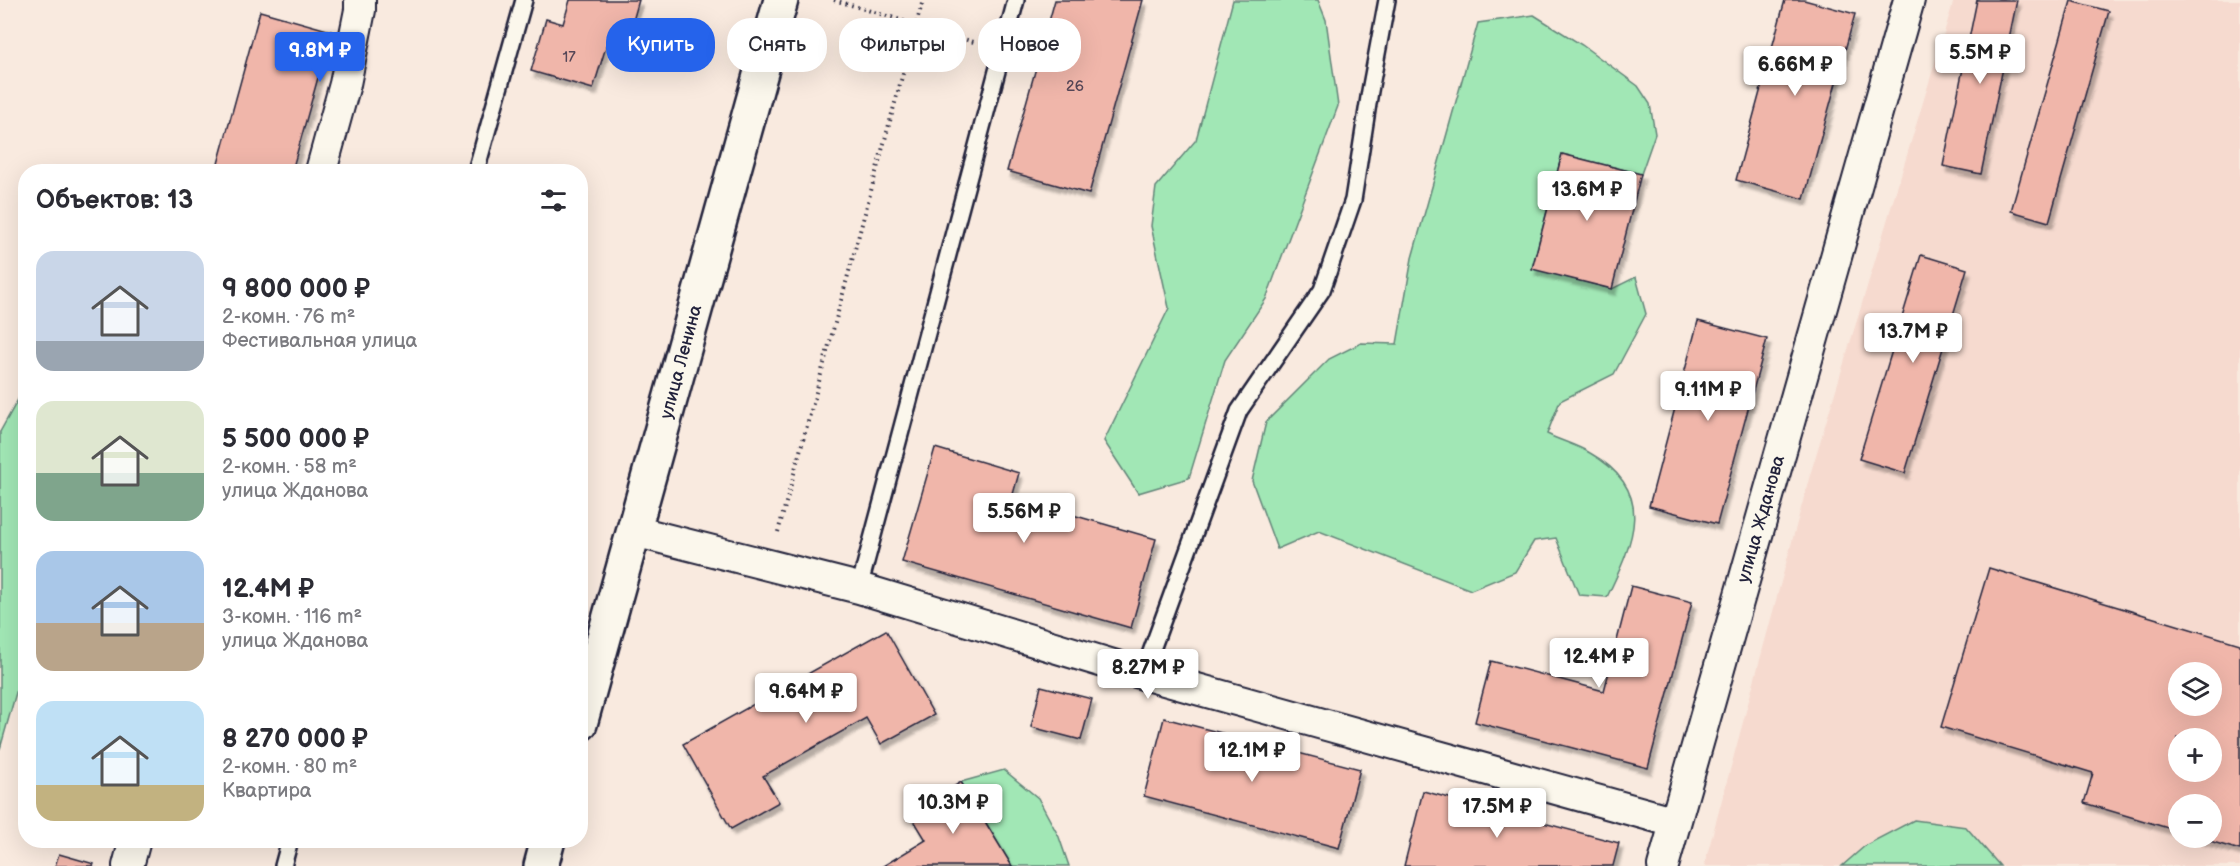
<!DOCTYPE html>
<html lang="ru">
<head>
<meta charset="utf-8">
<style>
	:root { --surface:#fff; --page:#f2f2f3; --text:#2b2b33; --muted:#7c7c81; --accent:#2563eb }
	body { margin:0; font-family:"Balsamiq Sans",sans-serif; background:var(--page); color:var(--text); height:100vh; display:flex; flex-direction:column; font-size:22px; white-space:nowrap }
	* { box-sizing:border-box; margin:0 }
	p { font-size:20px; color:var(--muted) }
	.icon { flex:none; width:33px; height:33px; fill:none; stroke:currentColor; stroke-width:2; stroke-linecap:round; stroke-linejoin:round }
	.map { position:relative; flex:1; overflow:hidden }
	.panel { position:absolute; left:18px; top:164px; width:570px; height:684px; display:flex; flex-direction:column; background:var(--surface); border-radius:24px; box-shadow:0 6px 24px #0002 }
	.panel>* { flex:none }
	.guide { position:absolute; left:606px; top:18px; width:570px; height:54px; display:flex; gap:12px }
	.tools { position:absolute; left:2168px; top:662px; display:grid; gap:12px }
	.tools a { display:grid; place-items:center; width:54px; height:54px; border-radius:50%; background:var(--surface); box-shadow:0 6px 24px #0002; font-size:30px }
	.price { position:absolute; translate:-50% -51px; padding:0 14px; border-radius:6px; background:#fff; color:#222; font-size:20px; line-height:39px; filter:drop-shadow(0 2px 3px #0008) }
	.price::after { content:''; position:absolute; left:50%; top:36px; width:18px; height:14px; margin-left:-9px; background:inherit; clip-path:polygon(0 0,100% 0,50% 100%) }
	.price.active { background:var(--accent); color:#fff }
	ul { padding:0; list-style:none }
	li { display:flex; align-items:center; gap:18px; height:150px; padding:0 18px }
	li span { display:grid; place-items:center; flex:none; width:168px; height:120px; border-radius:18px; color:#555 }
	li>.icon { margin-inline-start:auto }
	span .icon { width:72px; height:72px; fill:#fffc; stroke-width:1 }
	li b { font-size:26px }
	h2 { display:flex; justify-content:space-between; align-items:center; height:72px; padding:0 18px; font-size:26px }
	.pill { padding:0 21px; border-radius:24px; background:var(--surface); box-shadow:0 6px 24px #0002; font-size:21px; line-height:54px }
	.pill.active { background:var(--accent); color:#fff }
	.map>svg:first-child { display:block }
</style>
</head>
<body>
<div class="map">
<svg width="2240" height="866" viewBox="0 0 2240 866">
	<defs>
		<filter id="shadow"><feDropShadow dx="3.5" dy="6" stdDeviation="1.5" flood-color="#0004"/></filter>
	</defs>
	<rect width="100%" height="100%" fill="#f9eadf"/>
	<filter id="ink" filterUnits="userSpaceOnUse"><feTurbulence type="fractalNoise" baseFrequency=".0167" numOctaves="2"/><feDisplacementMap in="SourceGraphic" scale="12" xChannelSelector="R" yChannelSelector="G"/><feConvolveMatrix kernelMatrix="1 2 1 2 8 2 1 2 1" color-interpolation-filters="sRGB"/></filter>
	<g filter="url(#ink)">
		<path fill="#f6dacf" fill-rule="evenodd" d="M1954,0H2240V866H1704L1810,475ZM2178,672H2211V705H2178ZM2178,738H2211V771H2178ZM2178,804H2211V837H2178Z"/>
		<g fill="#a1e7b5" stroke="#628478" stroke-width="1.5">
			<polygon points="1233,0 1318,0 1326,20 1338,106 1266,299 1225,360 1189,478 1138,493 1104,441 1169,308 1151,226 1156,187 1196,140"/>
			<path d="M1534,15L1582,45L1638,86L1650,104L1655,134L1641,174L1562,154L1532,268L1612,289L1636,277L1646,314L1614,374L1560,401L1547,434C1561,441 1577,445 1590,453C1657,491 1634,541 1607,597L1579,595L1556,538L1534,541L1515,572L1471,590L1319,531L1277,549L1252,481L1266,422L1329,359L1361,343L1397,344L1412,258L1478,23Z"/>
			<polygon points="25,387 25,661 0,749 0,432"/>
			<polygon points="1004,770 1038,798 1059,837 1069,866 1012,866 961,782"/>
			<polygon points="1914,820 1966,827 2000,866 1842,866 1866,845"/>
		</g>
		<g fill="#f0b6aa" stroke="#22223b" stroke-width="1.5" fill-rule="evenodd" filter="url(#shadow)">
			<polygon points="570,0 639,0 627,42 609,37 593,89 531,71 546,19 563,24"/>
			<polygon points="1055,0 1143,0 1089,194 1007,171"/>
			<polygon points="1785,0 1804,0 1855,14 1804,199 1736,180"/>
			<polygon points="1977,0 2017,0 1981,174 1943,166"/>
			<polygon points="2071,1 2109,11 2049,222 2011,211"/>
			<polygon points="260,11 331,31 292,171 216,171"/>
			<polygon points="1562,154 1641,174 1612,289 1532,269"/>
			<polygon points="1921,255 1967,269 1905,473 1859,459"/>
			<polygon points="1698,321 1767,339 1717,524 1649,506"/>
			<polygon points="935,448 1019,473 1006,519 1032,527 1038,505 1156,539 1131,628 902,562"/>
			<path d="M1989,568L2240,644V850L2196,837H2211V804H2178V831L2084,803L2093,773L1941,727ZM2178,672H2211V705H2178ZM2178,738H2211V771H2178Z"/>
			<polygon points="1631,586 1692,602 1648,768 1475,722 1491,661 1604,691"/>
			<polygon points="886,630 934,715 881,744 866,718 763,776 779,802 731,829 683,744"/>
			<polygon points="1041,686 1092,699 1081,740 1031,727"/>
			<polygon points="1164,718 1360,769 1339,848 1144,796"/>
			<polygon points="961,782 1012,866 883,866 926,840 910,814"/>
			<polygon points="1423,791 1619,843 1613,866 1404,866"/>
			<polygon points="59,854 94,864 93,866 55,866"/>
		</g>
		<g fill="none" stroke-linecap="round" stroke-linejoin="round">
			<defs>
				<g id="lane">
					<polyline points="476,171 524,0"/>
					<polyline points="859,588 1016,0"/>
					<polyline points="1143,674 1239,411 1322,290 1353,200 1370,91 1387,0"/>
					<polyline points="283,866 290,840"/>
				</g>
				<g id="street">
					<polyline points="321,171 345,84 360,10 360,0"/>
					<polyline points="634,531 859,588 1143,674 1675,822"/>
					<polyline points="128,866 135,840"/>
					<polyline points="1663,866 1909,0"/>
				</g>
				<g id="secondary">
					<polyline points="580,724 781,0"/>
					<polyline points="541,866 548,840"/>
				</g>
			</defs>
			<use href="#lane" stroke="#22223b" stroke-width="20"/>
			<use href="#street" stroke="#22223b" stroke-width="34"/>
			<use href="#secondary" stroke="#22223b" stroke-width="38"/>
			<g stroke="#22223b" stroke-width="4" stroke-dasharray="1.5 4.5" stroke-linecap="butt">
				<polyline points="834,0 977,43"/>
				<polyline points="778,532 923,0"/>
			</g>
			<use href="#lane" stroke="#fbf7ec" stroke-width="15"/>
			<use href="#street" stroke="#fbf7ec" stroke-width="30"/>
			<use href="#secondary" stroke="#fbf7ec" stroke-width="33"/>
		</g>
	</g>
	<g text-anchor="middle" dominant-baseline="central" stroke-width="5" stroke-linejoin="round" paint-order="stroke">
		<g font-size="15" fill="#564757">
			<text x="569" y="57">17</text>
			<text x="1075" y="86">26</text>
		</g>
		<g font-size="18" fill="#22223b" stroke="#fbf7ec">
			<text transform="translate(681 362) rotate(-75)">улица Ленина</text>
			<text transform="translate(1761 519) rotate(-74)">улица Жданова</text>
		</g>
	</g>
</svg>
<div class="tools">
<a><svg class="icon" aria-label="layers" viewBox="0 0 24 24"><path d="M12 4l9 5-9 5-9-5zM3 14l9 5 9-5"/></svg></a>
<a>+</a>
<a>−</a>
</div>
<b class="price active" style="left:320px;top:83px">9.8M ₽</b>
<b class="price" style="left:1980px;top:85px">5.5M ₽</b>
<b class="price" style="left:1795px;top:97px">6.66M ₽</b>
<b class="price" style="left:1587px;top:222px">13.6M ₽</b>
<b class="price" style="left:1913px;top:364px">13.7M ₽</b>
<b class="price" style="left:1708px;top:422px">9.11M ₽</b>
<b class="price" style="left:1024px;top:544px">5.56M ₽</b>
<b class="price" style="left:1599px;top:689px">12.4M ₽</b>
<b class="price" style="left:1148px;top:700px">8.27M ₽</b>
<b class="price" style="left:806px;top:724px">9.64M ₽</b>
<b class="price" style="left:1252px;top:783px">12.1M ₽</b>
<b class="price" style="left:953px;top:835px">10.3M ₽</b>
<b class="price" style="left:1497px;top:839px">17.5M ₽</b>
<div class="guide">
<a class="pill active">Купить</a>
<a class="pill">Снять</a>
<a class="pill">Фильтры</a>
<a class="pill">Новое</a>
</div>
<section class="panel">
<h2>Объектов: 13<svg class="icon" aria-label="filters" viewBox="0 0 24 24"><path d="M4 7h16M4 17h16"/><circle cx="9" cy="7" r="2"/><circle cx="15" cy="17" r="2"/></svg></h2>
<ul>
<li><span style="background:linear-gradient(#c9d6e8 75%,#9aa5b1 0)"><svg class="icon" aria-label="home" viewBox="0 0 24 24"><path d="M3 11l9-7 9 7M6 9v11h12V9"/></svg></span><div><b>9 800 000 ₽</b><p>2-комн. · 76 m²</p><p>Фестивальная улица</p></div></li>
<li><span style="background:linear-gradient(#dfe7d0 60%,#7fa58c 0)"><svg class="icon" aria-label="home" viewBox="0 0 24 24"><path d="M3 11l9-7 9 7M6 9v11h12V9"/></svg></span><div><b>5 500 000 ₽</b><p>2-комн. · 58 m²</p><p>улица Жданова</p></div></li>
<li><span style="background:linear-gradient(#a9c7e8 60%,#b9a48a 0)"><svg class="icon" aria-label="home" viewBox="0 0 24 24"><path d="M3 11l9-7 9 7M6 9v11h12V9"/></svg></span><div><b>12.4M ₽</b><p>3-комн. · 116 m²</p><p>улица Жданова</p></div></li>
<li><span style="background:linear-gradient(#bfe0f5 70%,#c2b280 0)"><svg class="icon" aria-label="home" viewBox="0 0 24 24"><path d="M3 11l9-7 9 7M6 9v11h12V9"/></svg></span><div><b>8 270 000 ₽</b><p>2-комн. · 80 m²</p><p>Квартира</p></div></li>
</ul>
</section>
</div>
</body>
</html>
